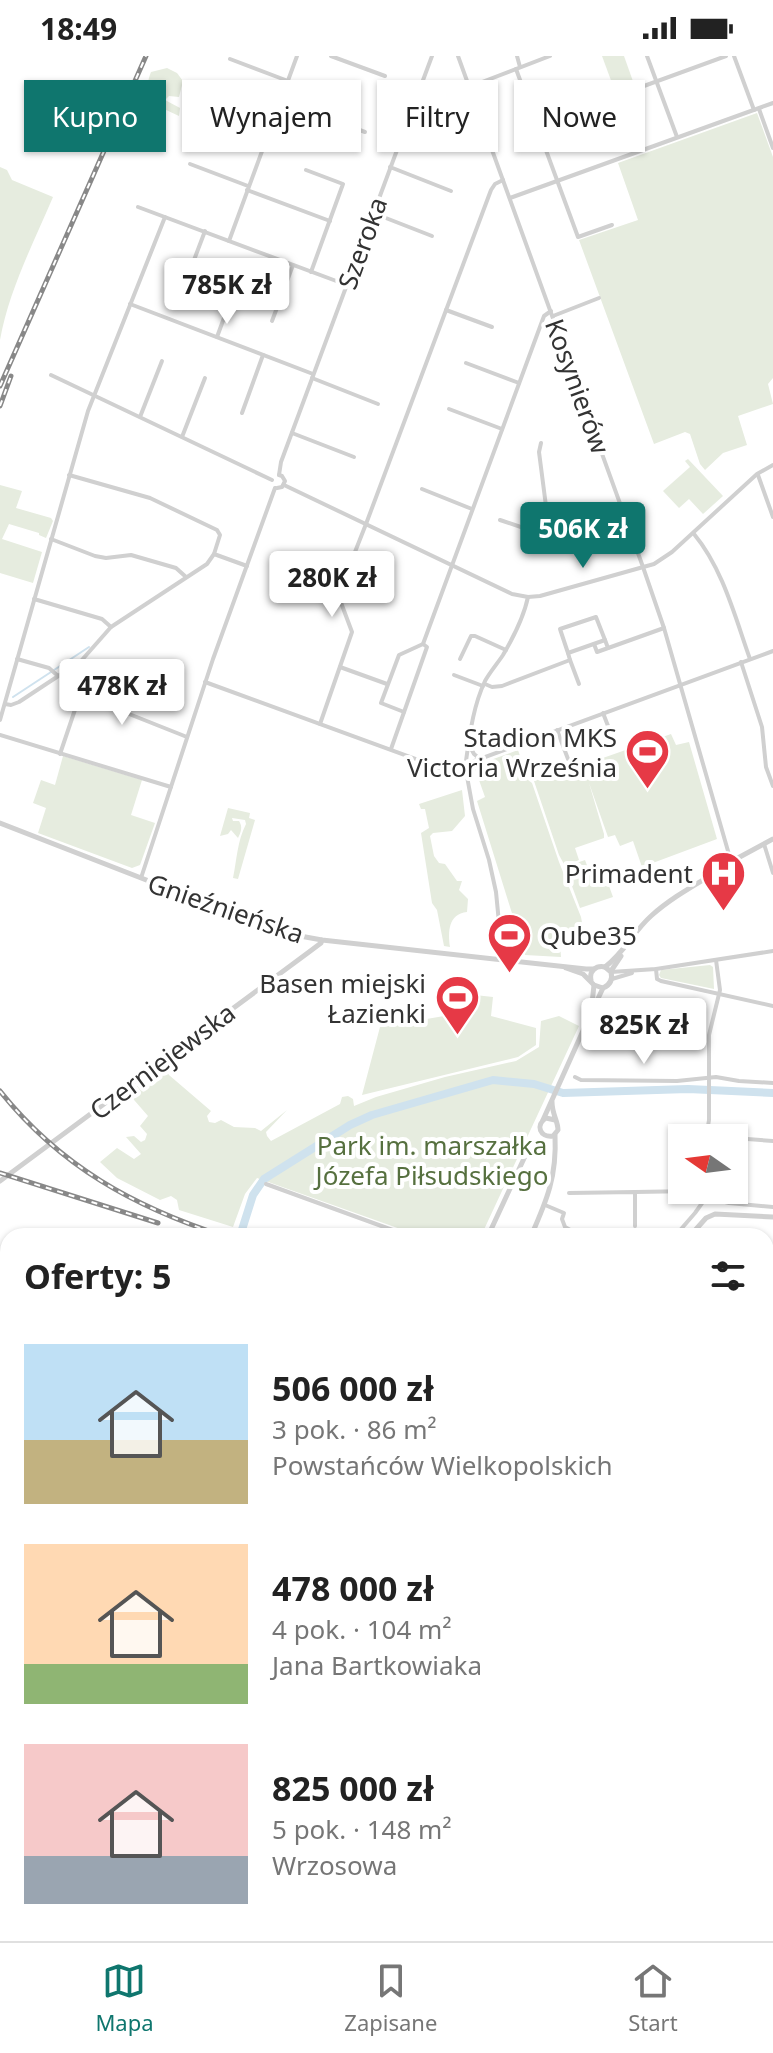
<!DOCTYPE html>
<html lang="pl">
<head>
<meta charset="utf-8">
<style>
	:root { --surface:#fff; --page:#f2f2f2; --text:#222; --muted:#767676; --line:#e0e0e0; --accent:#0f766e }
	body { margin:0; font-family:"Noto Sans",sans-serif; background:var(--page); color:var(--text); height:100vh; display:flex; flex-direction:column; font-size:30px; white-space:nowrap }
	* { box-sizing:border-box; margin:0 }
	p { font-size:26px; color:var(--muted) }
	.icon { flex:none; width:44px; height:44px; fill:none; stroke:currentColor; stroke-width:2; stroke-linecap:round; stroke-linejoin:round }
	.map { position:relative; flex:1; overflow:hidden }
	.drawer { position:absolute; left:0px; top:1172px; width:774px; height:714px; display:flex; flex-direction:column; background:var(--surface); border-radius:24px 24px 0 0; box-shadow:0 2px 6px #0004 }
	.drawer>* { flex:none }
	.top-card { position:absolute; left:24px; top:24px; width:726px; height:72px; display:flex; gap:16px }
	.needle { width:52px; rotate:284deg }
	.controls { position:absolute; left:668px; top:1068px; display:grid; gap:16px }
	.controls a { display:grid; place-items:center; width:80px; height:80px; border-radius:0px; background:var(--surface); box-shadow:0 2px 6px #0004; font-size:40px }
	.price { position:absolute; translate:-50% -68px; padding:0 18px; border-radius:8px; background:#fff; color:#222; font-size:26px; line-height:52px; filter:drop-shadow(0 2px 4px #0008) }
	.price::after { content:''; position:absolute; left:50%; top:48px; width:24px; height:18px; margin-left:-12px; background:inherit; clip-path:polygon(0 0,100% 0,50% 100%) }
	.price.selected { background:var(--accent); color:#fff }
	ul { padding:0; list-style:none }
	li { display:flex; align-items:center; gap:24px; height:200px; padding:0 24px }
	li span { display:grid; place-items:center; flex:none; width:224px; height:160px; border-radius:0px; color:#555 }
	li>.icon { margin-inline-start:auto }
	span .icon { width:96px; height:96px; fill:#fffc; stroke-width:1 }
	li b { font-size:34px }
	h2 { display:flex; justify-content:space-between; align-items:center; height:96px; padding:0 24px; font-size:34px }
	.pill { padding:0 28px; border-radius:0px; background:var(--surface); box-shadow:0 2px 6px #0004; font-size:28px; line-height:72px }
	.pill.selected { background:var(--accent); color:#fff }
	.status { display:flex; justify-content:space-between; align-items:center; height:56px; padding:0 40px; background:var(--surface); direction:ltr }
	.status svg { height:22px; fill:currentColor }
	.tabs { display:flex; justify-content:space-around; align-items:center; height:112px; border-top:2px solid var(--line); background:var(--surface); font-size:22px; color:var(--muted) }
	.tabs a { display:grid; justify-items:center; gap:4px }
	.tabs .selected { color:var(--accent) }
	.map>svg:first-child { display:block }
</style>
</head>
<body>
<div class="status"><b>18:49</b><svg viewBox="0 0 49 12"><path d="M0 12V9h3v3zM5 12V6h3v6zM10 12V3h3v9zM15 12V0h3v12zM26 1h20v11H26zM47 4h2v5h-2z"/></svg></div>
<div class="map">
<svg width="773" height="1885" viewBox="0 0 773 1885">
	<rect width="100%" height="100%" fill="#fff"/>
	<g fill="#e6ecdf">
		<polygon points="602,0 624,0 635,31 616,38"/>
		<path d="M167,12L177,17L183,25L179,41L169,40L165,44L180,52L179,60L164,53L155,46L147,49L144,43C148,34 147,25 151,16Z"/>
		<polygon points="757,57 773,101 773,322 768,328 773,348 738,360 747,389 723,397 705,414 700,408 690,378 685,376 654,388 579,184 638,164 618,107"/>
		<path d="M0,111L7,114L12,124L53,141C33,188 9,234 0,284Z"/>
		<polygon points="688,403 723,440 703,458 689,443 679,452 663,435 690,411 685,405"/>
		<polygon points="0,429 22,435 16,452 51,462 53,465 46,482 39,479 39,477 9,468 2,483 42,496 33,527 0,517"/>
		<polygon points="671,678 676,689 689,686 717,783 642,811 633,785 620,790 615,779 608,781 589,727 604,778 604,782 575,792 579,804 565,810 559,799 534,725 580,709 584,712 583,709"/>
		<polygon points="518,694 528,724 532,727 559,806 581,861 585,883 560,888 561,901 525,899 477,745 485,741 474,710"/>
		<polygon points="63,700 142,724 131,759 155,767 140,809 132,812 38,777 46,752 33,747 41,724 55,729"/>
		<path d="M462,734L465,760L452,775L433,777L430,780L434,800L439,807L445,808L457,825H462L459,834L468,843L467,856C448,858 448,876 450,891L444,890L437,854L432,847L421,777L429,772L425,753H421L419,748Z"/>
		<path d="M228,752L250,757L249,762L255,764L238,823L233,822C237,803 237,786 246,768L245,764L232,762L233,765H239C243,771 241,776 238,782L231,774L228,778L220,780Z"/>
		<polygon points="585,804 592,823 605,819 613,841 580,852 565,811"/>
		<polygon points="710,909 713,911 714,933 661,922 659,919 661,914"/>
		<polygon points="448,936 493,941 491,960 536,972 536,989 518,1001 362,1039 380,971 444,960"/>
		<polygon points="559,960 579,970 481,1180 420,1180 257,1122 245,1138 233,1171 179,1154 177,1144 171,1140 160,1144 117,1122 100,1106 117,1092 134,1103 141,1098 126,1081 134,1080 141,1086 145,1084 147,1078 140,1070 148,1060 128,1037 164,1010 169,1019 211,1055 207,1060 209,1066 215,1067 221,1064 234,1071 255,1072 261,1075 287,1054 266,1076 267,1080 271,1085 340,1048 342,1041 348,1040 353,1043 354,1050 376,1041 445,1021 516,1005 539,991 541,965"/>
		<polygon points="766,1454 773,1456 773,1642 766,1657"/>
		<polygon points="766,1844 773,1847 773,1885 627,1885 634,1878 766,1878"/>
	</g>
	<polygon fill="#cfe2ee" points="8,1365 8,1544 0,1549 0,1372 2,1368"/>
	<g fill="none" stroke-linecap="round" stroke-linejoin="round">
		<polyline stroke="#cfe2ee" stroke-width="2" points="13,641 89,591"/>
		<polyline stroke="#cfe2ee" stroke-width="8" points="240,1180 253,1139 264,1123 350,1069 372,1059 493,1024 534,1028 563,1037 688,1033 773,1037"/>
		<g stroke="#d0d0d0" stroke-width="4">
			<polyline points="331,0 385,20"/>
			<polyline points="458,0 643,511 664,572 730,802"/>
			<polyline points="517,0 520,11"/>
			<polyline points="647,0 677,81"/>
			<polyline points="734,0 754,54"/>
			<polyline points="230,3 288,25"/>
			<polyline points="516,13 578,181 612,169"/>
			<polyline points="469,31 550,0"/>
			<polyline points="281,45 365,76"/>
			<polyline points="759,53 773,92"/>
			<polyline points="207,61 267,83"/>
			<polyline points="537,69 726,0"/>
			<polyline points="190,108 248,130"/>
			<polyline points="390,111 451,135"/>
			<polyline points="306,114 343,128 311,216"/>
			<polyline points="247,134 330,165"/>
			<polyline points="510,142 773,47"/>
			<polyline points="138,151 347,229"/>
			<polyline points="373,157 432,180"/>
			<polyline points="229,185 297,0"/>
			<polyline points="183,233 205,175"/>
			<polyline points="130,248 313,318"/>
			<polyline points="446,254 492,271"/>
			<polyline points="553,260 599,242"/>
			<polyline points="272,265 293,209"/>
			<polyline points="217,281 235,232"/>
			<polyline points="466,307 519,327"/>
			<polyline points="51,319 272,424"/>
			<polyline points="312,322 378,348"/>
			<polyline points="449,353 502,373"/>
			<polyline points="242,357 263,299"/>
			<polyline points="140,361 162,305"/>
			<polyline points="292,377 354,401"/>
			<polyline points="182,381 205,322"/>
			<polyline points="541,387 539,396 550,481"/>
			<polyline points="69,419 150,442 217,474 220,479 214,498"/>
			<polyline points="279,419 281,406 432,0"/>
			<polyline points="758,419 773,461"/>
			<polyline points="284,429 512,538 528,541 540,540 654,508 672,496 757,418 773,409"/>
			<polyline points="277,432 282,431 285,425 282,420 279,419"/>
			<polyline points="422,433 472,453"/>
			<polyline points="500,464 550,481 564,484 626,463"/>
			<path d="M694,478C723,513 735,561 750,603"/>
			<polyline points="51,483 95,500 106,502 131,499 176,512 186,521"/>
			<polyline points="34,543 102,563 111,571 207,508 214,498 247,510"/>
			<polyline points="594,588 597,596 664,572"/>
			<polyline points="568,597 560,573 596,561 605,584"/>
			<polyline points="17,603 49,612 58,620"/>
			<polyline points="460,603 471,580 475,580 506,594"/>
			<polyline points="570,604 579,628"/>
			<polyline points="741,606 762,671 766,711 773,730"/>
			<polyline points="340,611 387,628"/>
			<polyline points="454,619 483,630"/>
			<polyline points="90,621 101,641 109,650 187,681"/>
			<polyline points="205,626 443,713 460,712"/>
			<polyline points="485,628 492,631 502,630 570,604 568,597 605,584 608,592"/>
			<polyline points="5,648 11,649 19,646 81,605"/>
			<polyline points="404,656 381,647 399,599 423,588 544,260 551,255"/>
			<polyline points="603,657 615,688"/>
			<polyline points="0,664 88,355 165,161"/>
			<polyline points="320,668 352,576 340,544 340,534 366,468 491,134 495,128 503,124"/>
			<polyline points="557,674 568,703"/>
			<polyline points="0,679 171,731"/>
			<polyline points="468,687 474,698 480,703"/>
			<polyline points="391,693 427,591 423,588"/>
			<polyline points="60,698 84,627 90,621 81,605 111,571"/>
			<polyline points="469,707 773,595"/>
			<polyline points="764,788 773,817"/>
			<polyline points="141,822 213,603 275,432"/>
			<path d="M498,903L500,877L496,836L489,804L473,753L466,715L470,711L469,707L466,705C470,677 473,651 485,625C490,616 497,608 503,599C513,582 524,560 528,541"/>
			<polyline points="656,913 657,923 661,925 773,950"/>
			<polyline points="611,916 656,913 773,895"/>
			<polyline points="612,923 632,917"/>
			<polyline points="575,1021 581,1024 677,1025 716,1021 739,1025 773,1027"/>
			<polyline points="707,1079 733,1082"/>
			<polyline points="706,1082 709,1064 709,979 720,934 716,904"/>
			<polyline points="734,1082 773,1085"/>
			<polyline points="266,1128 409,1180"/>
			<polyline points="635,1136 694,1135 703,1138"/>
			<polygon points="706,1136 710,1138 708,1143 703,1140"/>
			<polyline points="569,1137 635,1136 635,1170"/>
			<polyline points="710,1142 729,1147 773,1151"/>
			<polyline points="545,1149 564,1157 562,1163 565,1171 581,1180"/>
			<polyline points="675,1180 695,1157 705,1143"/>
			<polyline points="0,1611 8,1603"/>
			<polyline points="0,1638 8,1641"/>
			<polyline points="0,1787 8,1790"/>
			<polyline points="386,1878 402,1885"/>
			<polyline points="566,1878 583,1885"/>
			<polyline points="3,1885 8,1840"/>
			<polyline points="93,1885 98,1878"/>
			<polyline points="292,1885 295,1878"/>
			<polyline points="620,1885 628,1878"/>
		</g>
		<g stroke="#d0d0d0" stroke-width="5">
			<polyline points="0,767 244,862 300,880 322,884 586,913 594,913"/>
			<polyline points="566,912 583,918 594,929 603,932"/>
			<polyline points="611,915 621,900"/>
			<path d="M591,924C589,915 596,909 605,911C624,897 634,875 651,860C674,839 703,825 729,808L734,809L736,803L773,783"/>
			<path d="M594,951L603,932C610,929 613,924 611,916L605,911"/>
			<path d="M552,1046C552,1058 558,1065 558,1074L553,1080C540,1082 535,1069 546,1062L555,1064"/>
			<polyline points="543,1064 591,957 594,929"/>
			<polyline points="0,1125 309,896 321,887 322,884"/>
			<polyline points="488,1180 527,1096"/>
			<path d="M531,1180C547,1144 557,1120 555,1079"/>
			<polyline points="690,1180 706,1162 715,1158 773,1161"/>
			<polyline points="766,1837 773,1840"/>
			<polyline points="163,1885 166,1878"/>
		</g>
		<defs>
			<g id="rail">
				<polyline points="0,330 146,0"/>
				<polyline points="0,350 11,320"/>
				<path d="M0,1035C60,1110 134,1151 224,1180"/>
				<polyline points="0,1117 158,1167"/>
				<polyline points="766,1358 773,1360"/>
				<polyline points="766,1381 773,1383"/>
			</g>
		</defs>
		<use href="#rail" stroke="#888" stroke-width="5"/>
		<use href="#rail" stroke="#fff" stroke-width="2" stroke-dasharray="6" stroke-linecap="butt"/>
	</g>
	<defs>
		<symbol id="stadium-pin" viewBox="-11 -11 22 30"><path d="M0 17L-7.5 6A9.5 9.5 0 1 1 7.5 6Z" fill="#e63946" stroke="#fff"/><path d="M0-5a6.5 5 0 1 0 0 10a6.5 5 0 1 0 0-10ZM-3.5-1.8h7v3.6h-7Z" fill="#fff"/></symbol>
		<symbol id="hospital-pin" viewBox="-11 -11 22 30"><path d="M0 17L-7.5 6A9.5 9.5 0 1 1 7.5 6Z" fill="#e63946" stroke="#fff"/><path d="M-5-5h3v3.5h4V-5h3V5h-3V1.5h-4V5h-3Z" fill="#fff"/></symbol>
	</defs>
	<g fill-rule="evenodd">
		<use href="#stadium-pin" x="622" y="670" width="51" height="69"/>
		<use href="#hospital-pin" x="698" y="792" width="51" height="69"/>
		<use href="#stadium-pin" x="484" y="854" width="51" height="69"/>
		<use href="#stadium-pin" x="432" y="916" width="51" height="69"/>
	</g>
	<g text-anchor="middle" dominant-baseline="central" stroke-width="8" stroke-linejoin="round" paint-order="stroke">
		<g font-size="26" fill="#333" stroke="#fff">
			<text transform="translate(362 187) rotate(-70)">Szeroka</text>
			<text transform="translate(578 330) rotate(70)">Kosynierów</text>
			<text transform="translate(226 852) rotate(19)">Gnieźnieńska</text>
			<text transform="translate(162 1005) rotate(-37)">Czerniejewska</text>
		</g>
		<g font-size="26" fill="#333" stroke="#fff" text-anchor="end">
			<text x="617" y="681">Stadion MKS<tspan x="617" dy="30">Victoria Września</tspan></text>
			<text x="693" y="817">Primadent</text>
			<text x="540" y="879" text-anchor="start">Qube35</text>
			<text x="426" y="927">Basen miejski<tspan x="426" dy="30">Łazienki</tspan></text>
		</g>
		<g font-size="26" fill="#56703f" stroke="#fff">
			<text x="432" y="1089">Park im. marszałka<tspan x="432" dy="30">Józefa Piłsudskiego</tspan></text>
		</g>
	</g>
</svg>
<div class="controls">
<a><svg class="needle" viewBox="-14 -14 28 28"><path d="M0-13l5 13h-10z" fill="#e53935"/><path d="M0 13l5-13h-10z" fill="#767676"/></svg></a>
</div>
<b class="price" style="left:227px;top:270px">785K zł</b>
<b class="price selected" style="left:583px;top:514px">506K zł</b>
<b class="price" style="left:332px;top:563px">280K zł</b>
<b class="price" style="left:122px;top:671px">478K zł</b>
<b class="price" style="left:644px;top:1010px">825K zł</b>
<div class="top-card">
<a class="pill selected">Kupno</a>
<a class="pill">Wynajem</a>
<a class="pill">Filtry</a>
<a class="pill">Nowe</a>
</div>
<section class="drawer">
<h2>Oferty: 5<svg class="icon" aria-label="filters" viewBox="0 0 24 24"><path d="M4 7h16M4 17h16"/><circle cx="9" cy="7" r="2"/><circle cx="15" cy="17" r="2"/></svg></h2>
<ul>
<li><span style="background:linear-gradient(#bfe0f5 60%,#c2b280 0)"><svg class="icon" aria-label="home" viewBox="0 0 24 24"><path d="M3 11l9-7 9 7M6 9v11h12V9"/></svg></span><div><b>506 000 zł</b><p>3 pok. · 86 m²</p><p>Powstańców Wielkopolskich</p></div></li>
<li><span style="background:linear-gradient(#ffd9b3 75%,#8fb573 0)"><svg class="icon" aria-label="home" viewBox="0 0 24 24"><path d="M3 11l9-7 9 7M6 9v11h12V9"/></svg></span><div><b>478 000 zł</b><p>4 pok. · 104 m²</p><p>Jana Bartkowiaka</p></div></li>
<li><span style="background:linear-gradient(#f6c9c9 70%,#9aa5b1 0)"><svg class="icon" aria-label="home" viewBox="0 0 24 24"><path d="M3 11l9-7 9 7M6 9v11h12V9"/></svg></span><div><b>825 000 zł</b><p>5 pok. · 148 m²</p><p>Wrzosowa</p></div></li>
</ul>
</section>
</div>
<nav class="tabs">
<a class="selected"><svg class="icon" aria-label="map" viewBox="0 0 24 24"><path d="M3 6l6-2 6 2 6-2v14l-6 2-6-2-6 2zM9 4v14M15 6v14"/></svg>Mapa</a>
<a><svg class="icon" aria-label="saved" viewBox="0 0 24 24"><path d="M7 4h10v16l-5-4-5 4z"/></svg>Zapisane</a>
<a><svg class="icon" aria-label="home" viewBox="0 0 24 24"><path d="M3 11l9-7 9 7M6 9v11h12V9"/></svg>Start</a>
</nav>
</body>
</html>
